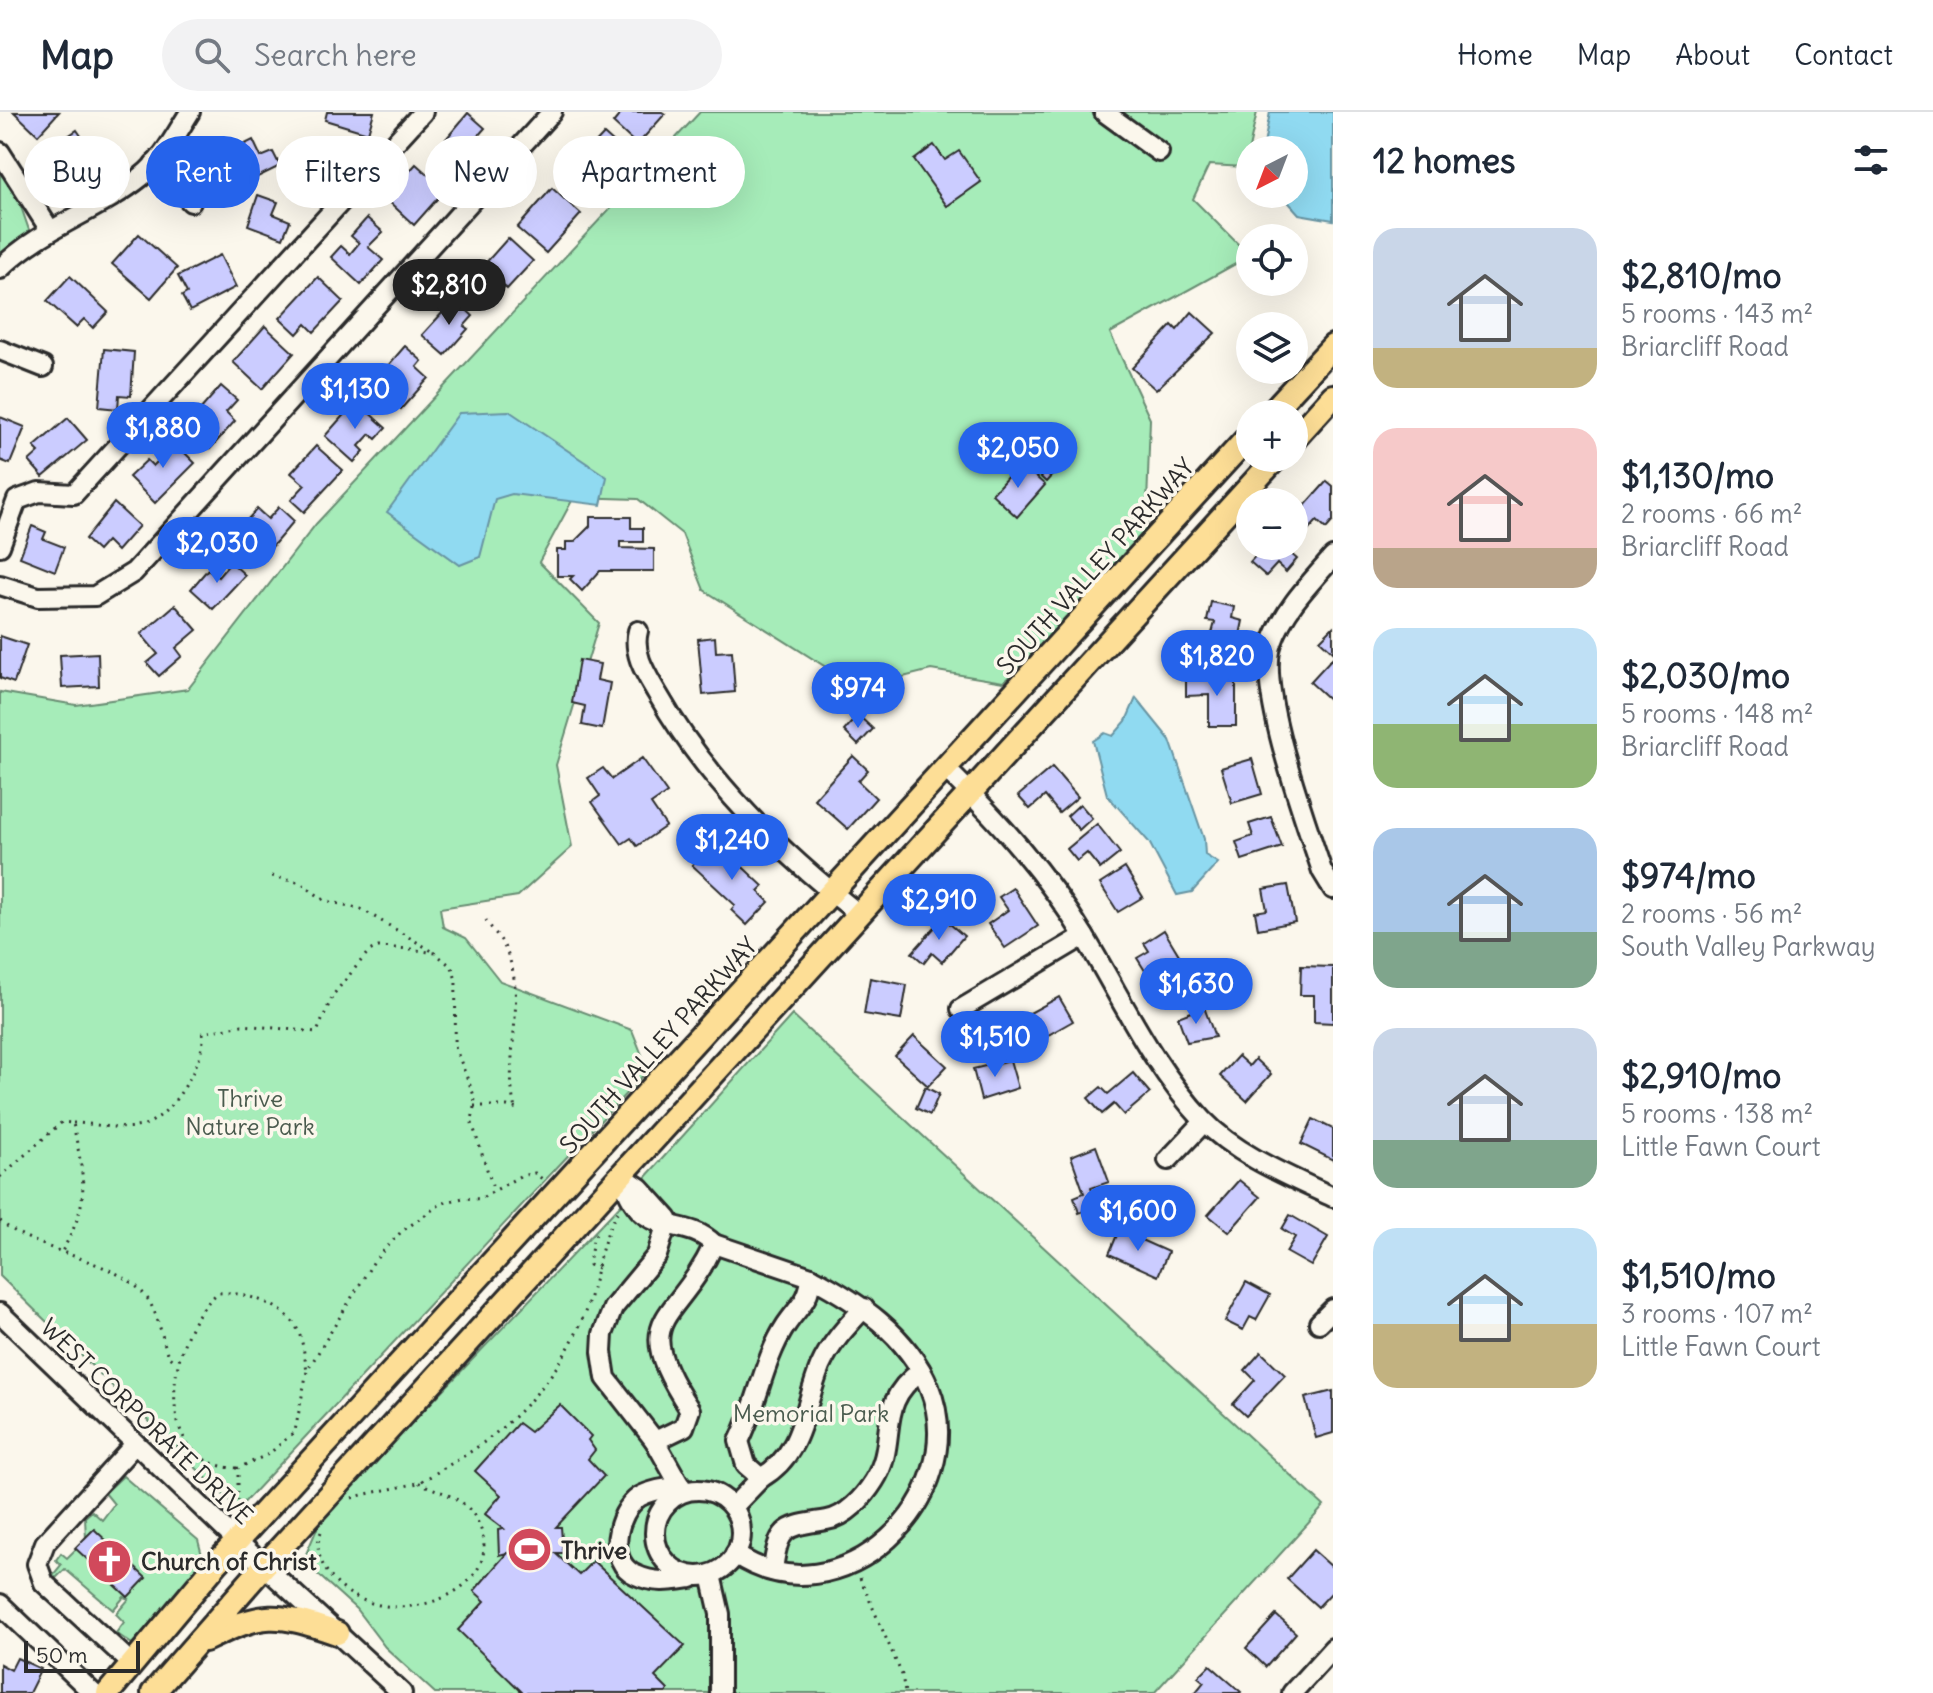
<!DOCTYPE html>
<html lang="en">
<head>
<meta charset="utf-8">
<style>
	:root { --surface:#fff; --page:#f2f2f3; --text:#1f2937; --muted:#747a83; --line:#e0e1e3; --accent:#2563eb }
	body { margin:0; font-family:Delius,sans-serif; background:var(--page); color:var(--text); height:100vh; display:flex; flex-direction:column; font-size:30px; white-space:nowrap }
	* { box-sizing:border-box; margin:0 }
	p { font-size:26px; color:var(--muted) }
	.icon { flex:none; width:44px; height:44px; fill:none; stroke:currentColor; stroke-width:2; stroke-linecap:round; stroke-linejoin:round }
	.map { position:relative; flex:1; overflow:hidden }
	.side { display:flex; flex-direction:column; background:var(--surface); width:600px }
	.side>* { flex:none }
	.banner { position:absolute; left:24px; top:24px; width:760px; height:72px; display:flex; gap:16px }
	.needle { width:52px; rotate:222deg }
	.tools { position:absolute; left:1236px; top:24px; display:grid; gap:16px }
	.tools a { display:grid; place-items:center; width:72px; height:72px; border-radius:50%; background:var(--surface); box-shadow:0 8px 32px #0002; font-size:40px }
	.scale { position:absolute; left:24px; bottom:20px; width:116px; box-sizing:border-box; padding-left:8px; border:4px solid #2b2b2b; border-top:0; font-size:22px; line-height:28px; white-space:nowrap; color:#2b2b2b; -webkit-text-stroke:6px #fbf7ec; paint-order:stroke }
	.price { position:absolute; translate:-50% -68px; padding:0 18px; border-radius:28px; background:var(--accent); color:#fff; font-size:26px; line-height:52px; filter:drop-shadow(0 2px 4px #0008) }
	.price::after { content:''; position:absolute; left:50%; top:48px; width:24px; height:18px; margin-left:-12px; background:inherit; clip-path:polygon(0 0,100% 0,50% 100%) }
	.price.active { background:#222; color:#fff }
	ul { padding:0; list-style:none }
	li { display:flex; align-items:center; gap:24px; height:200px; padding:0 40px }
	li span { display:grid; place-items:center; flex:none; width:224px; height:160px; border-radius:24px; color:#555 }
	li>.icon { margin-inline-start:auto }
	span .icon { width:96px; height:96px; fill:#fffc; stroke-width:1 }
	li b { font-size:34px }
	h2 { display:flex; justify-content:space-between; align-items:center; height:96px; padding:0 40px; font-size:34px }
	.chip { padding:0 28px; border-radius:36px; background:var(--surface); box-shadow:0 8px 32px #0002; font-size:28px; line-height:72px }
	.chip.active { background:var(--accent); color:#fff }
	header { display:flex; align-items:center; gap:48px; box-sizing:border-box; height:112px; padding:0 40px; background:var(--surface); border-bottom:2px solid var(--line) }
	header strong { font-size:38px }
	nav { display:flex; gap:44px; margin-inline-start:auto; font-size:28px }
	.search { width:560px; height:72px; background:var(--page); display:flex; align-items:center; gap:20px; box-sizing:border-box; padding:0 28px; border-radius:44px; color:var(--muted); font-size:30px }
	main { display:flex; flex:1; min-height:0 }
	.map>svg:first-child { display:block }
</style>
</head>
<body>
<header>
<strong>Map</strong>
<div class="search"><svg class="icon" aria-label="search" viewBox="0 0 24 24"><circle cx="10" cy="10" r="6"/><path d="M15 15l6 6"/></svg>Search here</div>
<nav><a>Home</a><a>Map</a><a>About</a><a>Contact</a></nav>
</header>
<main>
<div class="map">
<svg width="1333" height="1581" viewBox="0 0 1333 1581">
	<rect width="100%" height="100%" fill="#fbf7ec"/>
	<filter id="ink" filterUnits="userSpaceOnUse"><feTurbulence type="fractalNoise" baseFrequency=".0125" numOctaves="2"/><feDisplacementMap in="SourceGraphic" scale="16" xChannelSelector="R" yChannelSelector="G"/><feConvolveMatrix kernelMatrix="1 2 1 2 8 2 1 2 1" color-interpolation-filters="sRGB"/></filter>
	<g filter="url(#ink)">
		<g fill="#a6ecb9" stroke="#688c72" stroke-width="2">
			<polygon points="700,0 1257,0 1245,55 1209,53 1193,87 1250,144 1110,221 1150,307 1146,421 1045,533 1003,570 931,558 859,576 704,478 682,422 638,387 574,385 539,450 599,511 556,653 572,735 518,784 440,796 443,815 466,826 500,869 632,918 648,958 238,1397 0,1164 0,580 76,593 188,577 316,412"/>
			<polygon points="0,57 18,86 30,121 0,148"/>
			<polygon points="792,903 1324,1394 1154,1581 435,1581 385,1535 356,1497 303,1449 322,1405 625,1088"/>
			<polygon points="123,1364 198,1428 203,1447 201,1455 132,1532 116,1521 124,1510 116,1502 129,1487 124,1485 113,1498 65,1457 56,1466 53,1463 61,1453 56,1448 61,1441 67,1446 86,1427 85,1405 92,1399 102,1408 114,1392 105,1381"/>
		</g>
		<g fill="#90daf1" stroke="#6894a2" stroke-width="2">
			<polygon points="1270,0 1333,0 1333,108 1299,102 1281,82 1294,82 1294,38 1263,38"/>
			<polygon points="509,299 607,365 601,393 512,382 495,387 480,445 460,453 387,400 459,301"/>
			<polygon points="1136,586 1170,628 1204,727 1205,743 1218,751 1192,780 1177,783 1149,730 1107,683 1093,629 1105,621 1113,624 1126,609"/>
		</g>
		<g fill="#cbccff" stroke="#2b2b2b" stroke-width="2">
			<polygon points="14,0 59,0 38,23"/>
			<polygon points="327,0 374,0 368,21 325,8"/>
			<polygon points="622,0 662,0 665,2 637,33 613,11"/>
			<polygon points="468,1 485,16 477,25 487,34 469,54 463,49 456,58 435,40"/>
			<polygon points="77,18 103,56 69,79 43,41"/>
			<polygon points="604,22 625,41 598,72 591,65 580,78 565,64"/>
			<polygon points="253,28 261,45 273,40 280,54 243,72 227,41"/>
			<polygon points="934,33 945,48 959,39 981,70 947,94 914,48"/>
			<polygon points="416,52 445,78 414,113 385,86"/>
			<polygon points="552,76 581,102 546,141 517,116"/>
			<polygon points="258,83 278,90 273,102 290,109 283,126 248,113"/>
			<polygon points="367,106 383,120 368,135 383,148 361,173 331,145 341,134 350,142 359,131 351,124"/>
			<polygon points="139,122 177,156 151,186 112,152"/>
			<polygon points="508,126 533,149 507,177 503,173 494,183 480,170 489,159 483,154"/>
			<polygon points="220,143 236,175 190,199 182,184 187,181 178,164"/>
			<polygon points="70,164 108,200 93,216 84,207 76,215 47,189"/>
			<polygon points="318,165 343,189 314,220 306,212 297,222 280,206"/>
			<polygon points="455,187 473,204 464,214 468,217 445,243 422,223"/>
			<polygon points="1192,200 1215,221 1156,278 1132,256 1172,213 1177,218"/>
			<polygon points="265,214 294,241 262,277 233,250"/>
			<polygon points="405,234 422,249 417,255 429,266 401,297 373,271"/>
			<polygon points="104,237 134,240 131,284 119,283 118,297 99,295"/>
			<polygon points="221,274 237,288 226,300 235,309 210,337 185,315"/>
			<polygon points="356,289 386,316 376,327 370,322 359,334 364,339 354,350 325,324"/>
			<polygon points="0,305 25,315 10,352 0,348"/>
			<polygon points="68,306 87,328 43,365 29,349 39,340 34,335"/>
			<polygon points="166,322 195,351 155,391 129,365 147,348 153,354 166,341 156,332"/>
			<polygon points="316,334 343,358 304,400 291,388 305,373 291,361"/>
			<polygon points="1042,339 1060,354 1046,370 1029,354"/>
			<polygon points="1020,351 1045,373 1017,405 992,382"/>
			<polygon points="1327,369 1333,374 1333,409 1326,417 1317,409 1306,421 1294,406"/>
			<polygon points="114,391 139,414 117,439 107,429 98,439 85,427"/>
			<polygon points="279,395 294,409 258,451 230,427 257,397 268,407"/>
			<polygon points="590,405 631,405 631,416 643,416 643,430 620,430 620,436 654,437 654,459 600,459 582,479 570,467 573,464 557,464 557,438 566,438 566,430 574,430 590,414"/>
			<polygon points="32,414 46,420 43,427 64,435 55,459 20,445"/>
			<polygon points="1264,434 1282,434 1297,447 1286,460 1277,452 1266,464 1250,450"/>
			<polygon points="231,450 245,463 213,497 191,477 208,457 218,465"/>
			<polygon points="1211,490 1234,495 1232,506 1243,509 1237,537 1241,537 1239,550 1196,540 1199,527 1210,529 1215,510 1207,509"/>
			<polygon points="175,493 197,518 176,536 182,544 159,564 147,551 158,542 141,522"/>
			<polygon points="1333,515 1333,540 1320,528"/>
			<polygon points="0,524 27,533 14,571 0,566"/>
			<polygon points="715,525 716,540 732,539 735,580 703,583 698,527"/>
			<polygon points="98,541 99,574 62,576 60,543"/>
			<polygon points="1333,545 1333,591 1310,570"/>
			<polygon points="579,548 600,552 597,568 610,571 602,617 582,613 585,594 572,591"/>
			<polygon points="1186,566 1236,566 1236,614 1209,614 1209,583 1186,584"/>
			<polygon points="858,603 873,617 858,633 844,619"/>
			<polygon points="853,644 868,658 858,669 876,686 848,717 814,687"/>
			<polygon points="642,646 667,681 651,692 666,714 637,734 631,726 622,732 592,690 600,684 588,666 603,656 612,667"/>
			<polygon points="1252,647 1262,682 1232,691 1221,656"/>
			<polygon points="1052,655 1078,685 1059,701 1045,684 1030,697 1018,684"/>
			<polygon points="1080,692 1092,706 1079,718 1067,704"/>
			<polygon points="1271,705 1282,735 1242,748 1236,730 1253,724 1249,712"/>
			<polygon points="1097,712 1120,741 1100,757 1087,741 1077,749 1067,737"/>
			<polygon points="714,728 763,774 758,779 769,790 747,813 731,798 735,793 692,753"/>
			<polygon points="1125,756 1143,785 1118,800 1100,772"/>
			<polygon points="1288,773 1295,810 1258,817 1255,800 1267,798 1263,777"/>
			<polygon points="1013,776 1038,814 1005,836 988,812 1008,798 999,785"/>
			<polygon points="943,806 964,824 942,850 932,841 924,851 912,841"/>
			<polygon points="1164,818 1179,843 1147,862 1137,846 1149,839 1144,831"/>
			<polygon points="1301,854 1333,855 1333,911 1314,910 1314,883 1300,883"/>
			<polygon points="870,866 907,873 901,908 864,902"/>
			<polygon points="1059,885 1073,909 1041,927 1028,902"/>
			<polygon points="1204,895 1215,925 1187,930 1178,905"/>
			<polygon points="914,924 947,954 928,974 895,944"/>
			<polygon points="1238,944 1249,954 1255,947 1271,962 1247,989 1220,964"/>
			<polygon points="1010,948 1018,976 981,988 973,957"/>
			<polygon points="1133,961 1150,981 1124,1003 1114,992 1102,1002 1088,986 1101,975 1108,982"/>
			<polygon points="925,975 939,982 930,1003 916,996"/>
			<polygon points="1313,1007 1333,1017 1333,1048 1301,1032"/>
			<polygon points="1096,1034 1109,1070 1091,1076 1098,1094 1079,1101 1074,1085 1084,1081 1071,1044"/>
			<polygon points="1239,1068 1260,1085 1229,1120 1208,1103"/>
			<polygon points="1290,1103 1328,1125 1311,1154 1286,1140 1295,1125 1282,1117"/>
			<polygon points="1119,1118 1168,1140 1158,1164 1109,1142"/>
			<polygon points="1246,1170 1270,1183 1256,1208 1250,1205 1243,1218 1225,1209"/>
			<polygon points="1261,1240 1285,1263 1246,1304 1233,1292 1255,1268 1245,1258"/>
			<polygon points="1333,1279 1333,1321 1316,1326 1305,1286"/>
			<polygon points="560,1293 591,1324 588,1328 595,1338 588,1347 604,1364 556,1415 561,1415 563,1441 555,1441 579,1463 593,1449 685,1534 655,1565 668,1578 666,1581 523,1581 458,1518 485,1489 474,1479 507,1441 499,1443 498,1418 504,1417 485,1402 501,1383 475,1359 518,1311 530,1320"/>
			<polygon points="94,1417 146,1466 128,1485 75,1436"/>
			<polygon points="1313,1438 1333,1456 1333,1479 1318,1495 1287,1467"/>
			<polygon points="1276,1503 1296,1521 1266,1555 1246,1536"/>
			<polygon points="17,1546 41,1557 29,1581 0,1581 0,1552 11,1558"/>
			<polygon points="1210,1553 1241,1580 1240,1581 1195,1581 1204,1570 1198,1565"/>
		</g>
		<g fill="none" stroke-linecap="round" stroke-linejoin="round">
			<defs>
				<g id="minor">
					<polyline points="1104,0 1159,40"/>
					<polyline points="0,40 50,118"/>
					<polyline points="154,52 191,90"/>
					<path d="M0,157C40,116 97,100 141,65C163,48 176,22 190,0"/>
					<polyline points="0,238 43,255"/>
					<polyline points="0,434 17,388 39,380 74,382 423,0"/>
					<path d="M1333,445C1310,471 1284,497 1272,531C1256,577 1306,709 1322,759L1333,777"/>
					<polyline points="0,473 38,485 95,484 134,460 552,0"/>
					<path d="M638,519C632,541 646,562 657,581C707,669 781,741 860,803"/>
					<path d="M945,656C998,708 1046,761 1084,824C1122,887 1152,954 1203,1008C1236,1043 1290,1065 1333,1085"/>
					<polyline points="961,897 1084,824"/>
					<polyline points="1168,1048 1204,1010"/>
					<polyline points="622,1064 640,1076 668,1107 657,1143 613,1196 603,1222 602,1240 606,1266 655,1329 683,1379"/>
					<path d="M622,1064C643,1132 680,1100 714,1132C676,1215 626,1200 690,1298L684,1315L655,1329"/>
					<path d="M714,1132L811,1165C810,1188 798,1195 786,1213C763,1248 758,1292 739,1329L746,1353L761,1366L733,1395"/>
					<polyline points="0,1201 238,1430 402,1581"/>
					<polyline points="1319,1211 1333,1197"/>
					<path d="M761,1366C804,1341 803,1297 820,1255C830,1232 847,1214 864,1196"/>
					<path d="M681,1374C667,1376 651,1378 639,1385C616,1401 606,1450 636,1463C655,1472 671,1469 691,1466"/>
					<circle cx="698" cy="1421" r="43"/>
					<path d="M735,1442C840,1514 974,1385 929,1275C907,1222 858,1190 811,1165"/>
					<path d="M773,1459C778,1412 787,1415 827,1408C846,1405 864,1385 874,1369C900,1328 873,1293 921,1259"/>
					<polyline points="711,1463 720,1502 720,1581"/>
					<polyline points="0,1492 93,1581"/>
					<polyline points="131,1551 44,1471 37,1452 45,1431 135,1332"/>
					<polyline points="1292,1581 1333,1536"/>
				</g>
				<g id="major">
					<polyline points="1270,302 1333,234"/>
					<polyline points="1294,327 1333,284"/>
					<path d="M205,1528C265,1499 274,1500 337,1521"/>
					<polyline points="108,1581 217,1451 1250,323"/>
					<polyline points="153,1581 264,1454 1276,346"/>
				</g>
			</defs>
			<use href="#minor" stroke="#2b2b2b" stroke-width="24"/>
			<use href="#major" stroke="#2b2b2b" stroke-width="28"/>
			<g stroke="#2b2b2b" stroke-width="3" stroke-dasharray="2 6" stroke-linecap="butt">
				<polyline points="272,764 301,771 324,788 361,797 432,839"/>
				<path d="M486,808C491,817 500,825 504,834C530,885 502,944 515,997"/>
				<polyline points="474,994 507,994 521,998"/>
				<path d="M73,1011C95,1011 118,1019 141,1014C170,1008 206,949 203,921L242,913L317,920L333,883L369,839L378,835L411,837L435,841L452,855L456,868L455,935L475,986L472,1011L494,1079"/>
				<path d="M0,1065L62,1010L73,1011C84,1069 92,1087 61,1141"/>
				<path d="M0,1109C38,1141 113,1147 143,1181C157,1196 162,1225 168,1244L175,1250"/>
				<polyline points="598,1156 589,1153 593,1127 598,1119"/>
				<polyline points="169,1334 191,1335"/>
				<path d="M237,1356C147,1354 167,1221 218,1181C240,1179 279,1191 293,1210C303,1223 304,1243 307,1259"/>
				<path d="M352,1386C373,1379 395,1377 417,1371C427,1367 439,1359 449,1353C507,1320 556,1270 582,1208C597,1172 598,1132 618,1099"/>
				<polyline points="238,1397 238,1356 269,1342 295,1319 307,1259 374,1149 401,1120 442,1091 463,1086 480,1087 520,1064 535,1061 542,1067"/>
				<path d="M321,1420C314,1436 321,1453 331,1465C384,1530 520,1479 475,1405C463,1384 437,1380 418,1370"/>
				<polyline points="860,1466 902,1563 905,1581"/>
			</g>
			<use href="#minor" stroke="#fbf7ec" stroke-width="18"/>
			<use href="#major" stroke="#fdde96" stroke-width="22"/>
		</g>
	</g>
	<defs>
		<symbol id="stadium-disc" viewBox="-11 -11 22 22"><circle r="9.5" fill="#d1495b" stroke="#fbf7ec"/><path d="M0-5a6.5 5 0 1 0 0 10a6.5 5 0 1 0 0-10ZM-3.5-1.8h7v3.6h-7Z" fill="#fff"/></symbol>
		<symbol id="church-disc" viewBox="-11 -11 22 22"><circle r="9.5" fill="#d1495b" stroke="#fbf7ec"/><path d="M-1.2-6h2.4v3.5h3.3v2.4h-3.3V6h-2.4V-.1h-3.3v-2.4h3.3Z" fill="#fff"/></symbol>
	</defs>
	<g fill-rule="evenodd">
		<use href="#stadium-disc" x="504" y="1412" width="51" height="51"/>
		<use href="#church-disc" x="84" y="1424" width="51" height="51"/>
	</g>
	<g text-anchor="middle" dominant-baseline="central" stroke-width="7" stroke-linejoin="round" paint-order="stroke">
		<g font-size="24" fill="#2b2b2b" stroke="#fbf7ec">
			<text transform="translate(1095 454) rotate(-48)">SOUTH VALLEY PARKWAY</text>
			<text transform="translate(658 933) rotate(-48)">SOUTH VALLEY PARKWAY</text>
			<text transform="translate(147 1309) rotate(44)">WEST CORPORATE DRIVE</text>
		</g>
		<g font-size="24" fill="#4a5b4e" stroke="#fbf7ec">
			<text x="250" y="986">Thrive<tspan x="250" dy="28">Nature Park</tspan></text>
			<text x="811" y="1301">Memorial Park</text>
		</g>
		<g font-size="24" font-weight="bold" fill="#2b2b2b" stroke="#fbf7ec" text-anchor="start">
			<text x="561" y="1438">Thrive</text>
			<text x="141" y="1449">Church of Christ</text>
		</g>
	</g>
</svg>
<div class="tools">
<a><svg class="needle" viewBox="-14 -14 28 28"><path d="M0-13l5 13h-10z" fill="#e53935"/><path d="M0 13l5-13h-10z" fill="#747a83"/></svg></a>
<a><svg class="icon" aria-label="locate" viewBox="0 0 24 24"><circle cx="12" cy="12" r="6"/><path d="M12 2v4M12 18v4M2 12h4M18 12h4"/></svg></a>
<a><svg class="icon" aria-label="layers" viewBox="0 0 24 24"><path d="M12 4l9 5-9 5-9-5zM3 14l9 5 9-5"/></svg></a>
<a>+</a>
<a>−</a>
</div>
<div class="scale">50 m</div>
<b class="price active" style="left:449px;top:215px">$2,810</b>
<b class="price" style="left:355px;top:319px">$1,130</b>
<b class="price" style="left:163px;top:358px">$1,880</b>
<b class="price" style="left:1018px;top:378px">$2,050</b>
<b class="price" style="left:217px;top:473px">$2,030</b>
<b class="price" style="left:1217px;top:586px">$1,820</b>
<b class="price" style="left:858px;top:618px">$974</b>
<b class="price" style="left:732px;top:770px">$1,240</b>
<b class="price" style="left:939px;top:830px">$2,910</b>
<b class="price" style="left:1196px;top:914px">$1,630</b>
<b class="price" style="left:995px;top:967px">$1,510</b>
<b class="price" style="left:1138px;top:1141px">$1,600</b>
<div class="banner">
<a class="chip">Buy</a>
<a class="chip active">Rent</a>
<a class="chip">Filters</a>
<a class="chip">New</a>
<a class="chip">Apartment</a>
</div>
</div>
<section class="side">
<h2>12 homes<svg class="icon" aria-label="filters" viewBox="0 0 24 24"><path d="M4 7h16M4 17h16"/><circle cx="9" cy="7" r="2"/><circle cx="15" cy="17" r="2"/></svg></h2>
<ul>
<li><span style="background:linear-gradient(#c9d6e8 75%,#c2b280 0)"><svg class="icon" aria-label="home" viewBox="0 0 24 24"><path d="M3 11l9-7 9 7M6 9v11h12V9"/></svg></span><div><b>$2,810/mo</b><p>5 rooms · 143 m²</p><p>Briarcliff Road</p></div></li>
<li><span style="background:linear-gradient(#f6c9c9 75%,#b9a48a 0)"><svg class="icon" aria-label="home" viewBox="0 0 24 24"><path d="M3 11l9-7 9 7M6 9v11h12V9"/></svg></span><div><b>$1,130/mo</b><p>2 rooms · 66 m²</p><p>Briarcliff Road</p></div></li>
<li><span style="background:linear-gradient(#bfe0f5 60%,#8fb573 0)"><svg class="icon" aria-label="home" viewBox="0 0 24 24"><path d="M3 11l9-7 9 7M6 9v11h12V9"/></svg></span><div><b>$2,030/mo</b><p>5 rooms · 148 m²</p><p>Briarcliff Road</p></div></li>
<li><span style="background:linear-gradient(#a9c7e8 65%,#7fa58c 0)"><svg class="icon" aria-label="home" viewBox="0 0 24 24"><path d="M3 11l9-7 9 7M6 9v11h12V9"/></svg></span><div><b>$974/mo</b><p>2 rooms · 56 m²</p><p>South Valley Parkway</p></div></li>
<li><span style="background:linear-gradient(#c9d6e8 70%,#7fa58c 0)"><svg class="icon" aria-label="home" viewBox="0 0 24 24"><path d="M3 11l9-7 9 7M6 9v11h12V9"/></svg></span><div><b>$2,910/mo</b><p>5 rooms · 138 m²</p><p>Little Fawn Court</p></div></li>
<li><span style="background:linear-gradient(#bfe0f5 60%,#c2b280 0)"><svg class="icon" aria-label="home" viewBox="0 0 24 24"><path d="M3 11l9-7 9 7M6 9v11h12V9"/></svg></span><div><b>$1,510/mo</b><p>3 rooms · 107 m²</p><p>Little Fawn Court</p></div></li>
</ul>
</section>
</main>
</body>
</html>
